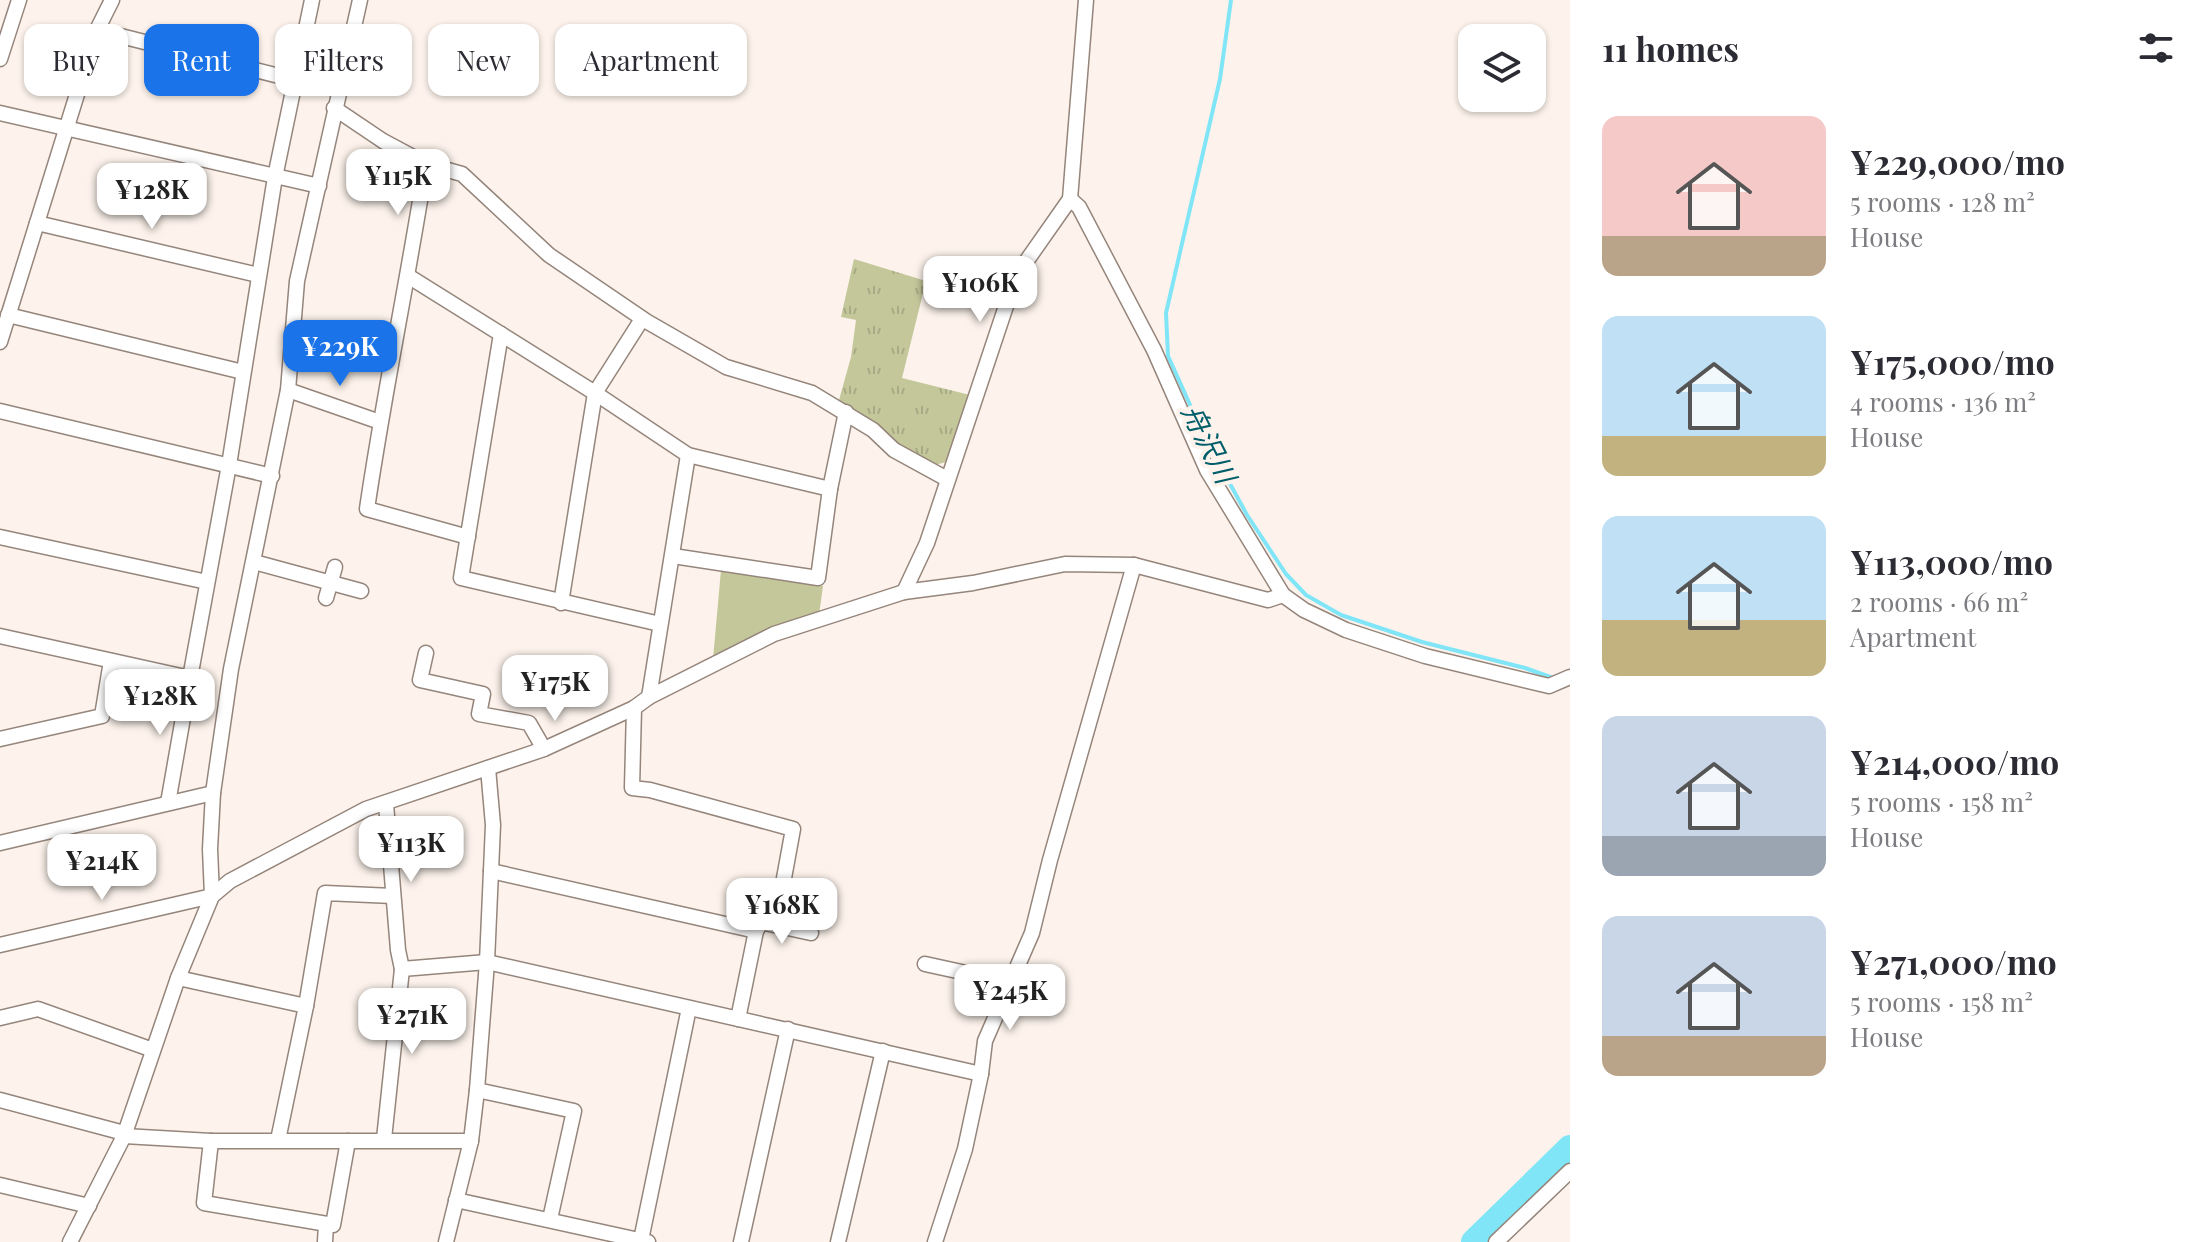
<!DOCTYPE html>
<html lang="en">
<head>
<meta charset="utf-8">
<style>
	:root { --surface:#fff; --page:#f7f7f7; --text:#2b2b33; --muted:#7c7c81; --accent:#1a73e8 }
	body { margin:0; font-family:"Playfair Display","Noto Sans JP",serif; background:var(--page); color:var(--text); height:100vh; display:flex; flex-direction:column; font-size:30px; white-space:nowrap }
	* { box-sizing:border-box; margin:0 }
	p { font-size:26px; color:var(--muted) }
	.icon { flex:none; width:44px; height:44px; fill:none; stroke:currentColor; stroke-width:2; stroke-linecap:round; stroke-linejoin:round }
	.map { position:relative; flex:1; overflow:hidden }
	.sheet { display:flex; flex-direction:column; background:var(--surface); width:640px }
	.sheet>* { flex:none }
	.guide { position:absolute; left:24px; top:24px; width:760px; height:72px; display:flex; gap:16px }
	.tools { position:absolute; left:1458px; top:24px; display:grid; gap:16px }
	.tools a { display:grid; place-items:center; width:88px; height:88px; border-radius:16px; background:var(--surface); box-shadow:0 2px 6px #0004; font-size:40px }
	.price { position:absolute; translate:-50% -68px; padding:0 18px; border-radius:16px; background:#fff; color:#222; font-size:26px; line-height:52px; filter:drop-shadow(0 2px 4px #0008) }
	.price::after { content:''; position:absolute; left:50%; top:48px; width:24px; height:18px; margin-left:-12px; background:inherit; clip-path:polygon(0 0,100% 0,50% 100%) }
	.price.current { background:var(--accent); color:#fff }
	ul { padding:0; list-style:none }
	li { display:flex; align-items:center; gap:24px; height:200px; padding:0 32px }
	li span { display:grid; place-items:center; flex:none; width:224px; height:160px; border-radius:16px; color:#555 }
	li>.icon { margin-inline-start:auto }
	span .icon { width:96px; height:96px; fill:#fffc; stroke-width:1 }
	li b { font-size:34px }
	h2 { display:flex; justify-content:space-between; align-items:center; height:96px; padding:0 32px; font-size:34px }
	.tag { padding:0 28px; border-radius:16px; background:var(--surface); box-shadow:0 2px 6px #0004; font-size:28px; line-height:72px }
	.tag.current { background:var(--accent); color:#fff }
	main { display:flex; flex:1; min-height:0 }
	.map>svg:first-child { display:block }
</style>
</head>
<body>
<main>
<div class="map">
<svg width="1570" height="1242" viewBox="0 0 1570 1242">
	<defs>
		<pattern id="grass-tufts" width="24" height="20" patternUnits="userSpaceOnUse" patternTransform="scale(2)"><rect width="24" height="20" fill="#c3c79a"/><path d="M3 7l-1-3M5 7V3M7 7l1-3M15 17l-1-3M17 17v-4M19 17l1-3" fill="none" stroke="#a7aa84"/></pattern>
	</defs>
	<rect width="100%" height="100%" fill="#fdf3ec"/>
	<polygon fill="url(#grass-tufts)" points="854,259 926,281 902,378 970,395 946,462 935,465 902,446 839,400 851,357 856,320 841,317"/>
	<polygon fill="#c3c79a" points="721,570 823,586 819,615 713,659"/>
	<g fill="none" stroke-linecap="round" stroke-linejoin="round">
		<polyline stroke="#80e5f6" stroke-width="4" points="1231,0 1220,79 1166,313 1168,356 1205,438 1247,515 1286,574 1306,595 1341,615 1422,642 1525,668 1556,679"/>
		<polyline stroke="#80e5f6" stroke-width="26" points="1474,1242 1570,1148"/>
		<defs>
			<g id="minor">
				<polyline points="97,30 295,80"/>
				<polyline points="0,59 19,0"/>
				<polyline points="334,108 383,141 426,164 462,174 549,255 646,321 726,367 812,393 873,430 894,450 947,479"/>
				<polyline points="0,113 319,186"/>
				<path d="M426,164C408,279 384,393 367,509L468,537"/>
				<polyline points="1070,199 1079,207 1154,350 1207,470 1283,595 1304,610 1346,630 1425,656 1549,686 1570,677"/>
				<polyline points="37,223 258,275"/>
				<polyline points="408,276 595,393 688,455 830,489"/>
				<polyline points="8,315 243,372"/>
				<polyline points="501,334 461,578 660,624"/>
				<polyline points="0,342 97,30 112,0"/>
				<polyline points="288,390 380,422"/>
				<polyline points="0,411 272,476"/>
				<polyline points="0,537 207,582"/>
				<polyline points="673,556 818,578 830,489 846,412"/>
				<polyline points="254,562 361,591"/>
				<polyline points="904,592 927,543 1016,276 1070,199 1086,0"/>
				<polyline points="326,598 335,567"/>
				<polyline points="561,603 595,393 642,319"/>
				<polyline points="0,636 190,678 229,465 275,177 312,0"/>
				<polyline points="426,653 420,680 483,694 479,714 529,723 544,749"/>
				<polyline points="649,697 688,455"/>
				<polyline points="634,708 632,788 650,790 793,829 782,889 756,931"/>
				<polyline points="0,739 102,716 111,661"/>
				<polyline points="168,803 190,678"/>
				<polyline points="0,843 213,793"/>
				<polyline points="491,871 756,931 738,1019"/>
				<polyline points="212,896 210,849 213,793 231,669 288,390 297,281 360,0"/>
				<polyline points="761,922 811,933"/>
				<polyline points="0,945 212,896"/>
				<polyline points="925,964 1012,983"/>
				<polyline points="402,969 487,962 981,1074"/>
				<polyline points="178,978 306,1006"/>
				<polyline points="0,1018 38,1009 153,1050"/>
				<polyline points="477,1090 574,1111 550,1219"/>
				<polyline points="0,1100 124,1133"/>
				<polyline points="124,1136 211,1141 471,1141"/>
				<polyline points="384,1139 402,969 398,950 386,804"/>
				<polyline points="278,1140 306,1006 325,893 393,896"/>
				<polyline points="211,1141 204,1203 333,1225 348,1141"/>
				<polyline points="0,1185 89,1206"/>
				<polyline points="456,1200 648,1242"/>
				<polyline points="641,1240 689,1008"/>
				<polyline points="70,1242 124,1136 178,978 212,896 230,881 366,809 544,749 634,708 649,697 774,634 904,592 973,583 1065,564 1134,565 1268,600 1283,595"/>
				<polyline points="325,1242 326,1224"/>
				<polyline points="446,1242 471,1141 477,1090 487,962 493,825 488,768"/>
				<polyline points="741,1242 788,1029"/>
				<polyline points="838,1242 883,1051"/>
				<polyline points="935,1242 965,1149 981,1074 985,1041 1032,933 1050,860 1134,565"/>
				<polyline points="1496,1242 1570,1171"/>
			</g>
		</defs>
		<use href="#minor" stroke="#95857b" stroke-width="17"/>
		<use href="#minor" stroke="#fff" stroke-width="14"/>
	</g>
	<g text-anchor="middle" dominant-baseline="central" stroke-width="8" stroke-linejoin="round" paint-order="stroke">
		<g font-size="28" font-style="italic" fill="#005e6a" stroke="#fdf3ec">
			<text transform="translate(1210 443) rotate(63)">舟沢川</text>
		</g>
	</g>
</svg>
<div class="tools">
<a><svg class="icon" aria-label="layers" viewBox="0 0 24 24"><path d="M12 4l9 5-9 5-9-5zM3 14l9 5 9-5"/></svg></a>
</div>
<b class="price" style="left:398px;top:217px">¥115K</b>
<b class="price" style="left:152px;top:231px">¥128K</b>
<b class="price" style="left:980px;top:324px">¥106K</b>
<b class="price current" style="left:340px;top:388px">¥229K</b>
<b class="price" style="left:555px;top:723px">¥175K</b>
<b class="price" style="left:160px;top:737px">¥128K</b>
<b class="price" style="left:411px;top:884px">¥113K</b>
<b class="price" style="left:102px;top:902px">¥214K</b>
<b class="price" style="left:782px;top:946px">¥168K</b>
<b class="price" style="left:1010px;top:1032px">¥245K</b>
<b class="price" style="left:412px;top:1056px">¥271K</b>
<div class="guide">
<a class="tag">Buy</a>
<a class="tag current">Rent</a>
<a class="tag">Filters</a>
<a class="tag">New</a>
<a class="tag">Apartment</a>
</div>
</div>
<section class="sheet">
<h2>11 homes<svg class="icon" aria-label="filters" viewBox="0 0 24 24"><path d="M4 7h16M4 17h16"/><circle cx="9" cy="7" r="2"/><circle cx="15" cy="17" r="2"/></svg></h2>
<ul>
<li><span style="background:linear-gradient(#f6c9c9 75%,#b9a48a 0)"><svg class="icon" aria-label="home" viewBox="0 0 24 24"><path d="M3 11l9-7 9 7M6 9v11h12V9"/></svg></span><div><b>¥229,000/mo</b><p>5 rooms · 128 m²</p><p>House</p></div></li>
<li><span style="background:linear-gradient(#bfe0f5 75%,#c2b280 0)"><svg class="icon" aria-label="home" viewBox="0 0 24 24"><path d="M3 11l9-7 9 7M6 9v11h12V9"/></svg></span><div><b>¥175,000/mo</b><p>4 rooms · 136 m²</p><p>House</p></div></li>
<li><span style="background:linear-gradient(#bfe0f5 65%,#c2b280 0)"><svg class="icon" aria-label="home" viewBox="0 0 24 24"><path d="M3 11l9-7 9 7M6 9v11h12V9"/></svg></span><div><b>¥113,000/mo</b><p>2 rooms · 66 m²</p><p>Apartment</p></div></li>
<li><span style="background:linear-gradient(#c9d6e8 75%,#9aa5b1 0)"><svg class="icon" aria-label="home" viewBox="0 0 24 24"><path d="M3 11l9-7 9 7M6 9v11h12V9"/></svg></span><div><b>¥214,000/mo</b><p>5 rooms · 158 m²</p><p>House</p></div></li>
<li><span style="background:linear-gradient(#c9d6e8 75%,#b9a48a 0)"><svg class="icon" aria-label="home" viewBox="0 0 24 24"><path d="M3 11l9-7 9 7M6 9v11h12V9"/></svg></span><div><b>¥271,000/mo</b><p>5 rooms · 158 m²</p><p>House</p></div></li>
</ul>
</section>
</main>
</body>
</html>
